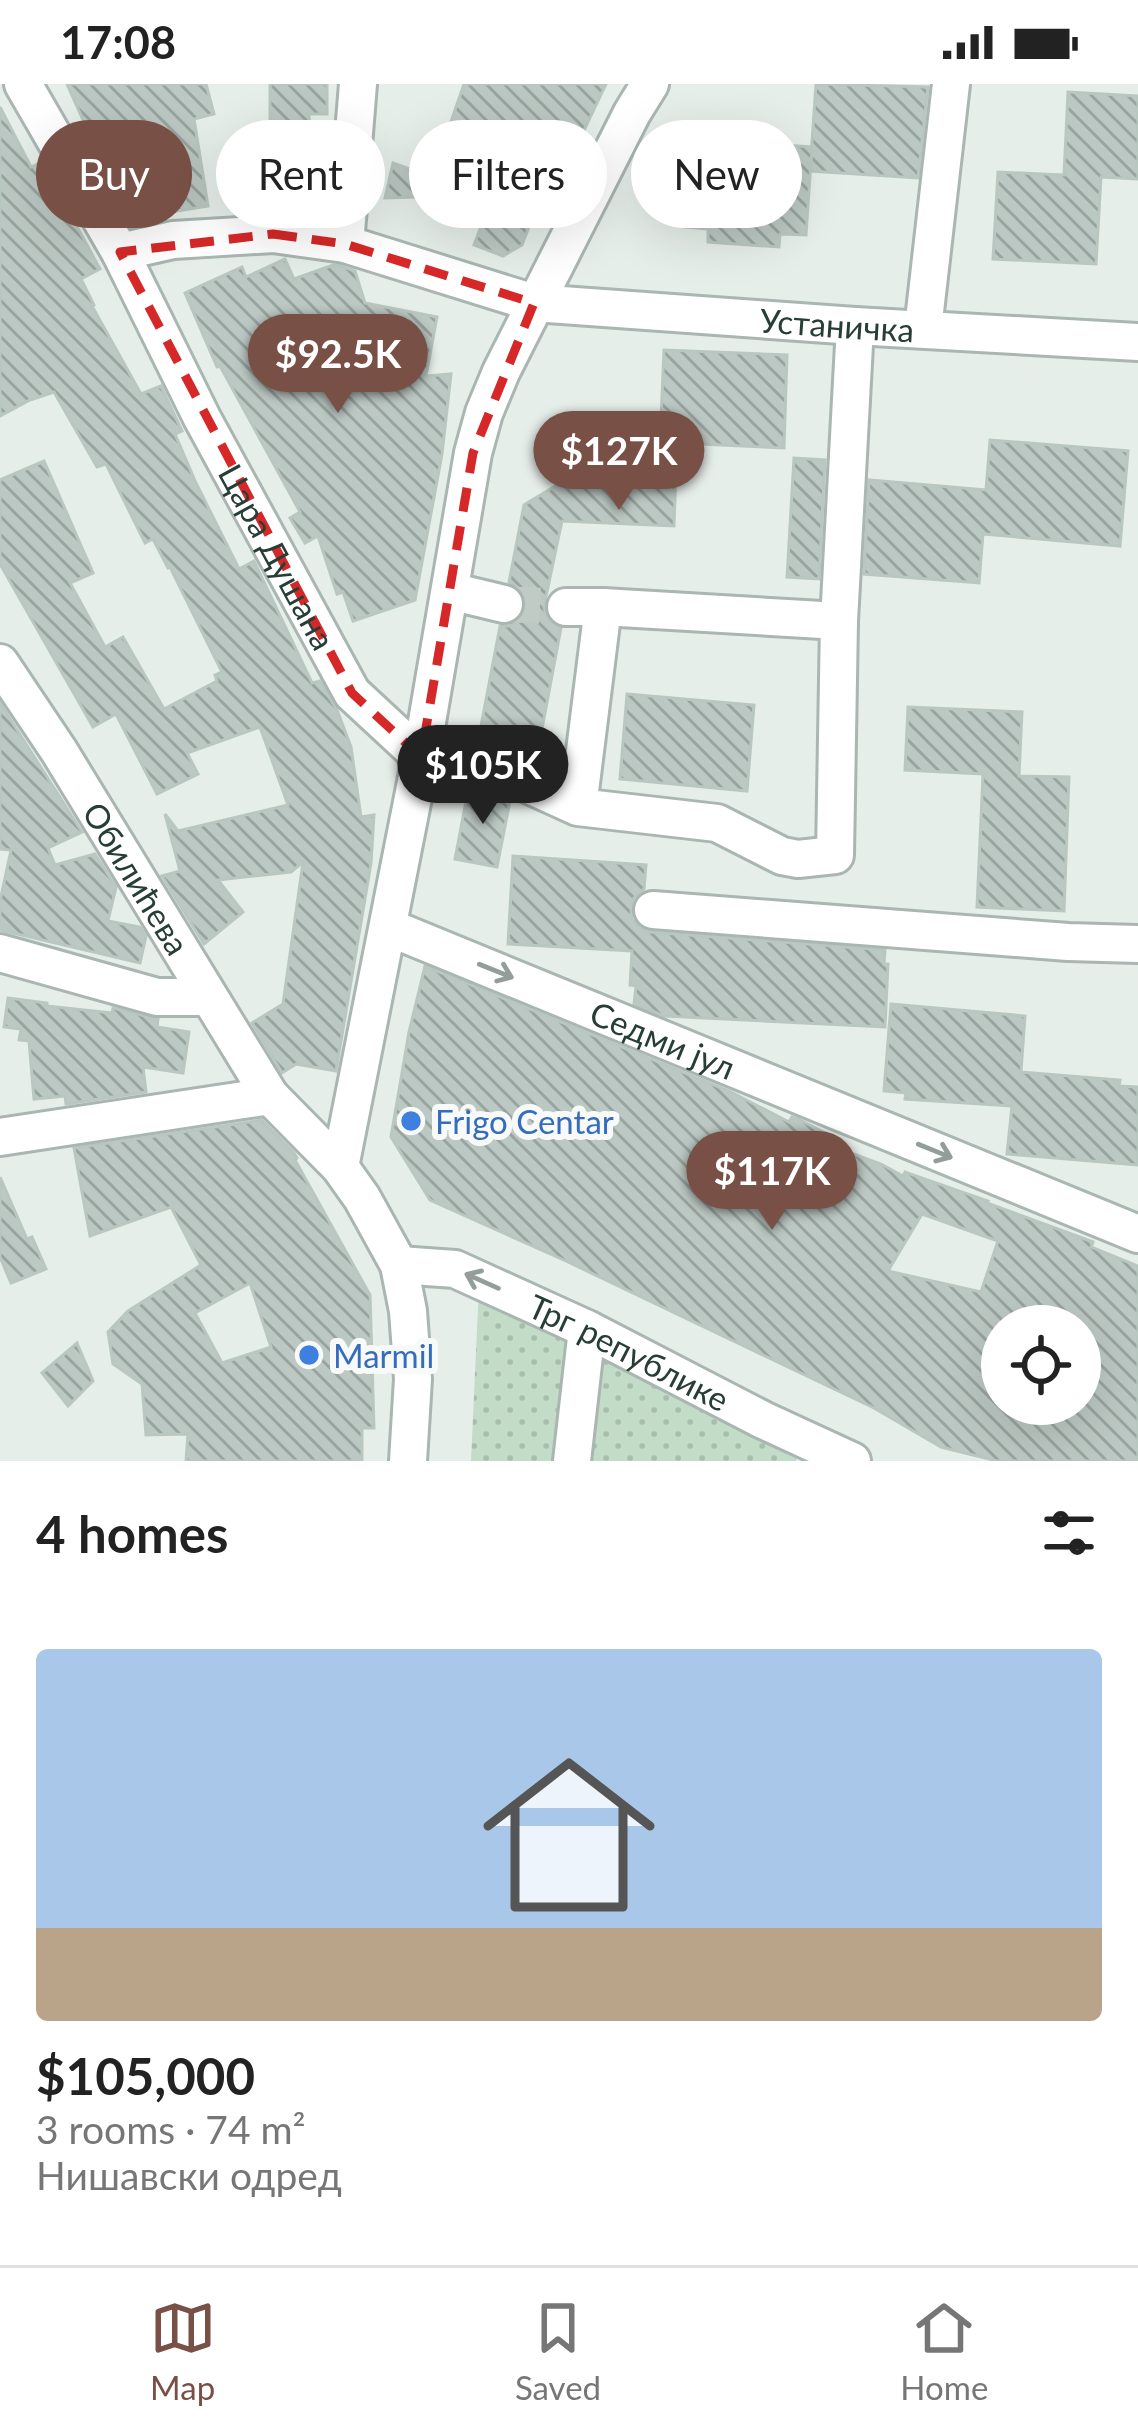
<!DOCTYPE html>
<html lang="en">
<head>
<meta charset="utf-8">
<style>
	:root { --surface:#fff; --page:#f6f6f6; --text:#222; --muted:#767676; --line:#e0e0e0; --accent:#785045 }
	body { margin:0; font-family:Lato,sans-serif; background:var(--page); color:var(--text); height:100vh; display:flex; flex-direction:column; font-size:45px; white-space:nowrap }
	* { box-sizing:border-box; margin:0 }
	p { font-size:39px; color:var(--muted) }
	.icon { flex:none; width:66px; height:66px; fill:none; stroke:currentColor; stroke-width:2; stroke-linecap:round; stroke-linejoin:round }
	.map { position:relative; height:1377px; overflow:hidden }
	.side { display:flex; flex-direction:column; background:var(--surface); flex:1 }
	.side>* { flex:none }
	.banner { position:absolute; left:36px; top:36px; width:1068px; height:108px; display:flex; gap:24px }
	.fabs { position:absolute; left:981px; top:1221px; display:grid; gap:24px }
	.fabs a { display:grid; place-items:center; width:120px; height:120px; border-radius:50%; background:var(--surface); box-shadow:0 12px 48px #0002; font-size:60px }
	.price { position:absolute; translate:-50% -102px; padding:0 27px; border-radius:42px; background:var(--accent); color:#fff; font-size:39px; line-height:78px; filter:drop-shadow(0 3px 6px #0008) }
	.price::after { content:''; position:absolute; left:50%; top:72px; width:36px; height:27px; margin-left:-18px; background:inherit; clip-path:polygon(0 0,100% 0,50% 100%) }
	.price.selected { background:#222; color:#fff }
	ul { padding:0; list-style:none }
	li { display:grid; align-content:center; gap:24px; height:636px; padding:0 36px }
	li+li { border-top:3px solid var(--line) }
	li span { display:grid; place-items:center; height:372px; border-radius:12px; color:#555 }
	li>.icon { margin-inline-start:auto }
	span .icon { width:216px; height:216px; fill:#fffc; stroke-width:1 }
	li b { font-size:51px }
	h2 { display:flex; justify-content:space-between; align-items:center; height:144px; padding:0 36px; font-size:51px }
	.tag { padding:0 42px; border-radius:54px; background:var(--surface); box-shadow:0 12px 48px #0002; font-size:42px; line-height:108px }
	.tag.selected { background:var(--accent); color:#fff }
	.status { display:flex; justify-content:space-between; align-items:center; height:84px; padding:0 60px; background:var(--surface); direction:ltr }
	.status svg { height:33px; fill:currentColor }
	.tabs { display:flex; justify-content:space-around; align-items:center; height:168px; border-top:3px solid var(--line); background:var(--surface); font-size:33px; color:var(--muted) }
	.tabs a { display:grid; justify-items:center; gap:6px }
	.tabs .selected { color:var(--accent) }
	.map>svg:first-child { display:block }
</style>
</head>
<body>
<div class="status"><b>17:08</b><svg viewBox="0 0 49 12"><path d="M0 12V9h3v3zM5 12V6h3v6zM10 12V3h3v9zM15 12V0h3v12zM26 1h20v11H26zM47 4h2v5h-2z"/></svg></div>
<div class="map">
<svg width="1138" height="1377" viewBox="0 0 1138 1377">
	<defs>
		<pattern id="grass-dots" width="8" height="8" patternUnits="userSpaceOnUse" patternTransform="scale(3)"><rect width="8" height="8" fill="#c2dcc8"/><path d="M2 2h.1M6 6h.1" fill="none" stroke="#a7beac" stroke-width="1.8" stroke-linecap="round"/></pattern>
		<pattern id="building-back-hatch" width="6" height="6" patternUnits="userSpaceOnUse" patternTransform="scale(3)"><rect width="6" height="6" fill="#bcc8c3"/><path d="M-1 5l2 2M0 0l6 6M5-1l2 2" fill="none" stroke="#99a49f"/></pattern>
	</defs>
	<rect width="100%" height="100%" fill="#e6eeea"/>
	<polygon fill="url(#grass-dots)" points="479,1202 798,1359 796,1377 471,1377"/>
	<g fill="url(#building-back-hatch)" stroke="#b9c7c1" stroke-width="3" fill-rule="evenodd">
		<polygon points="67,0 206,0 214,30 194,35 208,122 127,135 82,58 91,54"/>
		<polygon points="270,0 327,0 327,30 309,30 312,116 267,118 265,57 270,57"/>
		<polygon points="464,0 606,0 578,59 555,98 548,94 522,161 503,172 474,161 488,124 453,112 385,114 393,79 432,93"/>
		<polygon points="816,0 928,3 918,94 810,87"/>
		<polygon points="1068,8 1138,12 1138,95 1101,93 1096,180 993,175 998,88 1064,91"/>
		<polygon points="0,23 31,83 42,78 100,185 81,195 94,221 92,222 141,310 161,302 182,347 175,350 196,399 239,485 254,477 312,599 320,597 337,626 351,663 361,733 374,731 371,779 336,987 296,980 282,989 252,939 283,920 303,778 291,788 218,796 243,828 204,860 162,792 180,787 165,730 178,747 288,721 260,643 187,669 198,690 157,710 116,630 93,643 0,480 0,396 44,377 93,489 70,499 105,563 123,553 164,625 217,597 215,591 222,588 170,483 168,484 153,455 145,459 106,380 97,383 54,308 30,316 0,332"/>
		<polygon points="689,55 812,63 806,151 780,150 779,163 708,158 708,145 684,143"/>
		<polygon points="285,175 294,195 333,181 340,182 355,187 365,219 437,233 426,292 451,290 442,370 415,516 353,537 343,508 337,510 318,452 305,459 290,434 300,428 220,282 217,283 185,209 242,183 246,193"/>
		<polygon points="664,266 787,271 784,364 677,359 674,442 562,437 544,522 547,535 561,544 538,666 520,663 518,673 502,675 494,684 488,670 477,663 500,542 509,542 519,536 526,524 526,515 520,505 509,498 524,421 557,401 559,354 660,358"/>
		<polygon points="990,356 1128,367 1120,462 983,450 979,499 864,490 869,396 986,406"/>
		<polygon points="794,374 825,376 819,495 787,493"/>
		<polygon points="627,610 754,621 747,707 620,695"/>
		<polygon points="0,619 82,748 48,764 55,781 95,770 116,803 108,837 140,843 146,852 140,879 0,846 0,817 11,766 0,765"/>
		<polygon points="908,623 1022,628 1019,692 1069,693 1064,827 977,823 983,690 905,686"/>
		<polygon points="492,695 496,708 510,717 497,783 455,775 468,707 480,706"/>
		<polygon points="513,772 646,781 644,805 634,814 631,825 632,835 639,844 650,848 885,866 884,880 888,880 885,943 664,932 634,920 636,902 630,901 632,867 508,860"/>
		<path d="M425,882L729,1007L789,1038L792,1033L798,1035L831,1052L829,1061L881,1080L903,1092L905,1088L988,1117L987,1119L1093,1158L1091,1163L1138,1182V1377H997L941,1363L874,1324L566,1177L430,1116L391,1053L409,948ZM922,1130L998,1157L981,1208L888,1187ZM1002,1242H1080V1320H1002Z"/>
		<polygon points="8,914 47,919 47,922 112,929 113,924 158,935 157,943 189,948 183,989 143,983 146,1008 66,1020 65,1012 34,1015 29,957 19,956 21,945 4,943"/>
		<polygon points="891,920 1025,932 1021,988 1120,996 1119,1002 1138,1003 1138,1081 1007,1070 1012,1022 905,1015 906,1009 884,1007"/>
		<path d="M262,1036L294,1069L297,1074L295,1076L370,1211L374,1344H362V1377H186L188,1350L146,1351L142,1300L113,1280L108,1248L128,1227L201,1181L171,1123L90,1152L74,1064ZM250,1199L271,1263L222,1279L195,1229Z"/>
		<polygon points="0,1093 27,1155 32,1153 46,1185 11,1199 0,1173"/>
		<polygon points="77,1259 93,1297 68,1322 42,1289"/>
	</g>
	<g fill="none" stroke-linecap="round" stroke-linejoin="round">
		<polyline stroke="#c0cbc6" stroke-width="36" stroke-dasharray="36 18" stroke-linecap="butt" points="504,520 566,523"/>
		<defs>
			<g id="minor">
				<path id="s1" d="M23,0L120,168L202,334L352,609L421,673L472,685"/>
				<polyline points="345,160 358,0"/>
				<path id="s2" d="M120,168L173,156L273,150L345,160L534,219L855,242L1138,258"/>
				<polyline points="923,245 951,0"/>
				<polyline points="450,507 504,520"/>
				<polyline points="566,523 603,523"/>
				<polyline points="839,537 855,242"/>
				<path id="s3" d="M0,579L59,667L270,1012L340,1083L362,1114L399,1181L408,1227L413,1295L408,1377"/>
				<polyline points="514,694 578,723 717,739 782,772 798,775 835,771 839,537 603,523 578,723"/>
				<polyline points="653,826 1068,858 1138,860"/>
				<path id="s4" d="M388,843L1138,1150"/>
				<polyline points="0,869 157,913 207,913"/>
				<polyline points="0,1053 270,1012"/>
				<polyline points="340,1083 421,673 473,369 484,329 501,288 632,29 650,0"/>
				<path id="s5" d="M399,1181L455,1185L587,1245L763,1336L852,1377"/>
				<polyline points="572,1377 587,1245"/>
			</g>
		</defs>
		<use href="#minor" stroke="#a9b6b1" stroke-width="42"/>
		<use href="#minor" stroke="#fff" stroke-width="36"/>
	</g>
	<defs><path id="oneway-shaft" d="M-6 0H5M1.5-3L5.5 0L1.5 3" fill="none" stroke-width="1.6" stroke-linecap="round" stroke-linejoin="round" transform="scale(3)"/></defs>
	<g stroke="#939e9b">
		<use href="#oneway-shaft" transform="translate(496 887) rotate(22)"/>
		<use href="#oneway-shaft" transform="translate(935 1067) rotate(22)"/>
		<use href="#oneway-shaft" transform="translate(482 1197) rotate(-156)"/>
	</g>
	<path fill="none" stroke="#d62828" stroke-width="9" stroke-dasharray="24 15" stroke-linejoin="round" d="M273,150L345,160L534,219L473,369L421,673L352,609L120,168Z"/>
	<g fill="#3f7fe0" stroke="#f7faf8" stroke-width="4.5">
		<circle cx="411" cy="1037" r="12"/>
		<circle cx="309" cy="1271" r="12"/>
	</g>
	<g text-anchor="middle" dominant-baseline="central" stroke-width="12" stroke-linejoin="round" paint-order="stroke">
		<g font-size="33" fill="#273e37" stroke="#f7faf8">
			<text stroke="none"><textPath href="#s2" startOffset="729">Устаничка</textPath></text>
			<text stroke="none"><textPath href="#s1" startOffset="537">Цара Душана</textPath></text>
			<text stroke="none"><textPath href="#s3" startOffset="255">Обилићева</textPath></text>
			<text stroke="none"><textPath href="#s4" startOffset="297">Седми јул</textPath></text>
			<text stroke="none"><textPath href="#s5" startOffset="249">Трг републике</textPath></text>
		</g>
		<g font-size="33" fill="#366cbe" stroke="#f7faf8" text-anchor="start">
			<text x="435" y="1037">Frigo Centar</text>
			<text x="333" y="1271">Marmil</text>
		</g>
	</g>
</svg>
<div class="fabs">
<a><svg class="icon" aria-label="locate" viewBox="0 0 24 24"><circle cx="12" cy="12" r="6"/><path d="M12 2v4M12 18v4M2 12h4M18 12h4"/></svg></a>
</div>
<b class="price" style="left:338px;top:332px">$92.5K</b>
<b class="price" style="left:619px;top:429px">$127K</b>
<b class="price selected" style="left:483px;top:743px">$105K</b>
<b class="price" style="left:772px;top:1149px">$117K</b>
<div class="banner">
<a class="tag selected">Buy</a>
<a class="tag">Rent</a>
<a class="tag">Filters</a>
<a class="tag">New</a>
</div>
</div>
<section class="side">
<h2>4 homes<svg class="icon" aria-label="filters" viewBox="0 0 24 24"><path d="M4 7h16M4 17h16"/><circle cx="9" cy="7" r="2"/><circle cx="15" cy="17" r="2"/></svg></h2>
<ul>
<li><span style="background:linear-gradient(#a9c7e8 75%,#b9a48a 0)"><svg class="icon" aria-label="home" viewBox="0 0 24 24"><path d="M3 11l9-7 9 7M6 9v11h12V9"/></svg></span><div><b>$105,000</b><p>3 rooms · 74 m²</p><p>Нишавски одред</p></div></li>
</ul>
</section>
<nav class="tabs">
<a class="selected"><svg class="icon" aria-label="map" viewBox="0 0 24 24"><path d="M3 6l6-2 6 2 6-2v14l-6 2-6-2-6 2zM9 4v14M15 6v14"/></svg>Map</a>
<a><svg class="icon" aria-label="saved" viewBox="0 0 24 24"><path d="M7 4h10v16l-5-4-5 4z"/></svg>Saved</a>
<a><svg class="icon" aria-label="home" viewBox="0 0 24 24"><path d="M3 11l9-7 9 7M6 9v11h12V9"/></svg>Home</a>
</nav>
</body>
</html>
